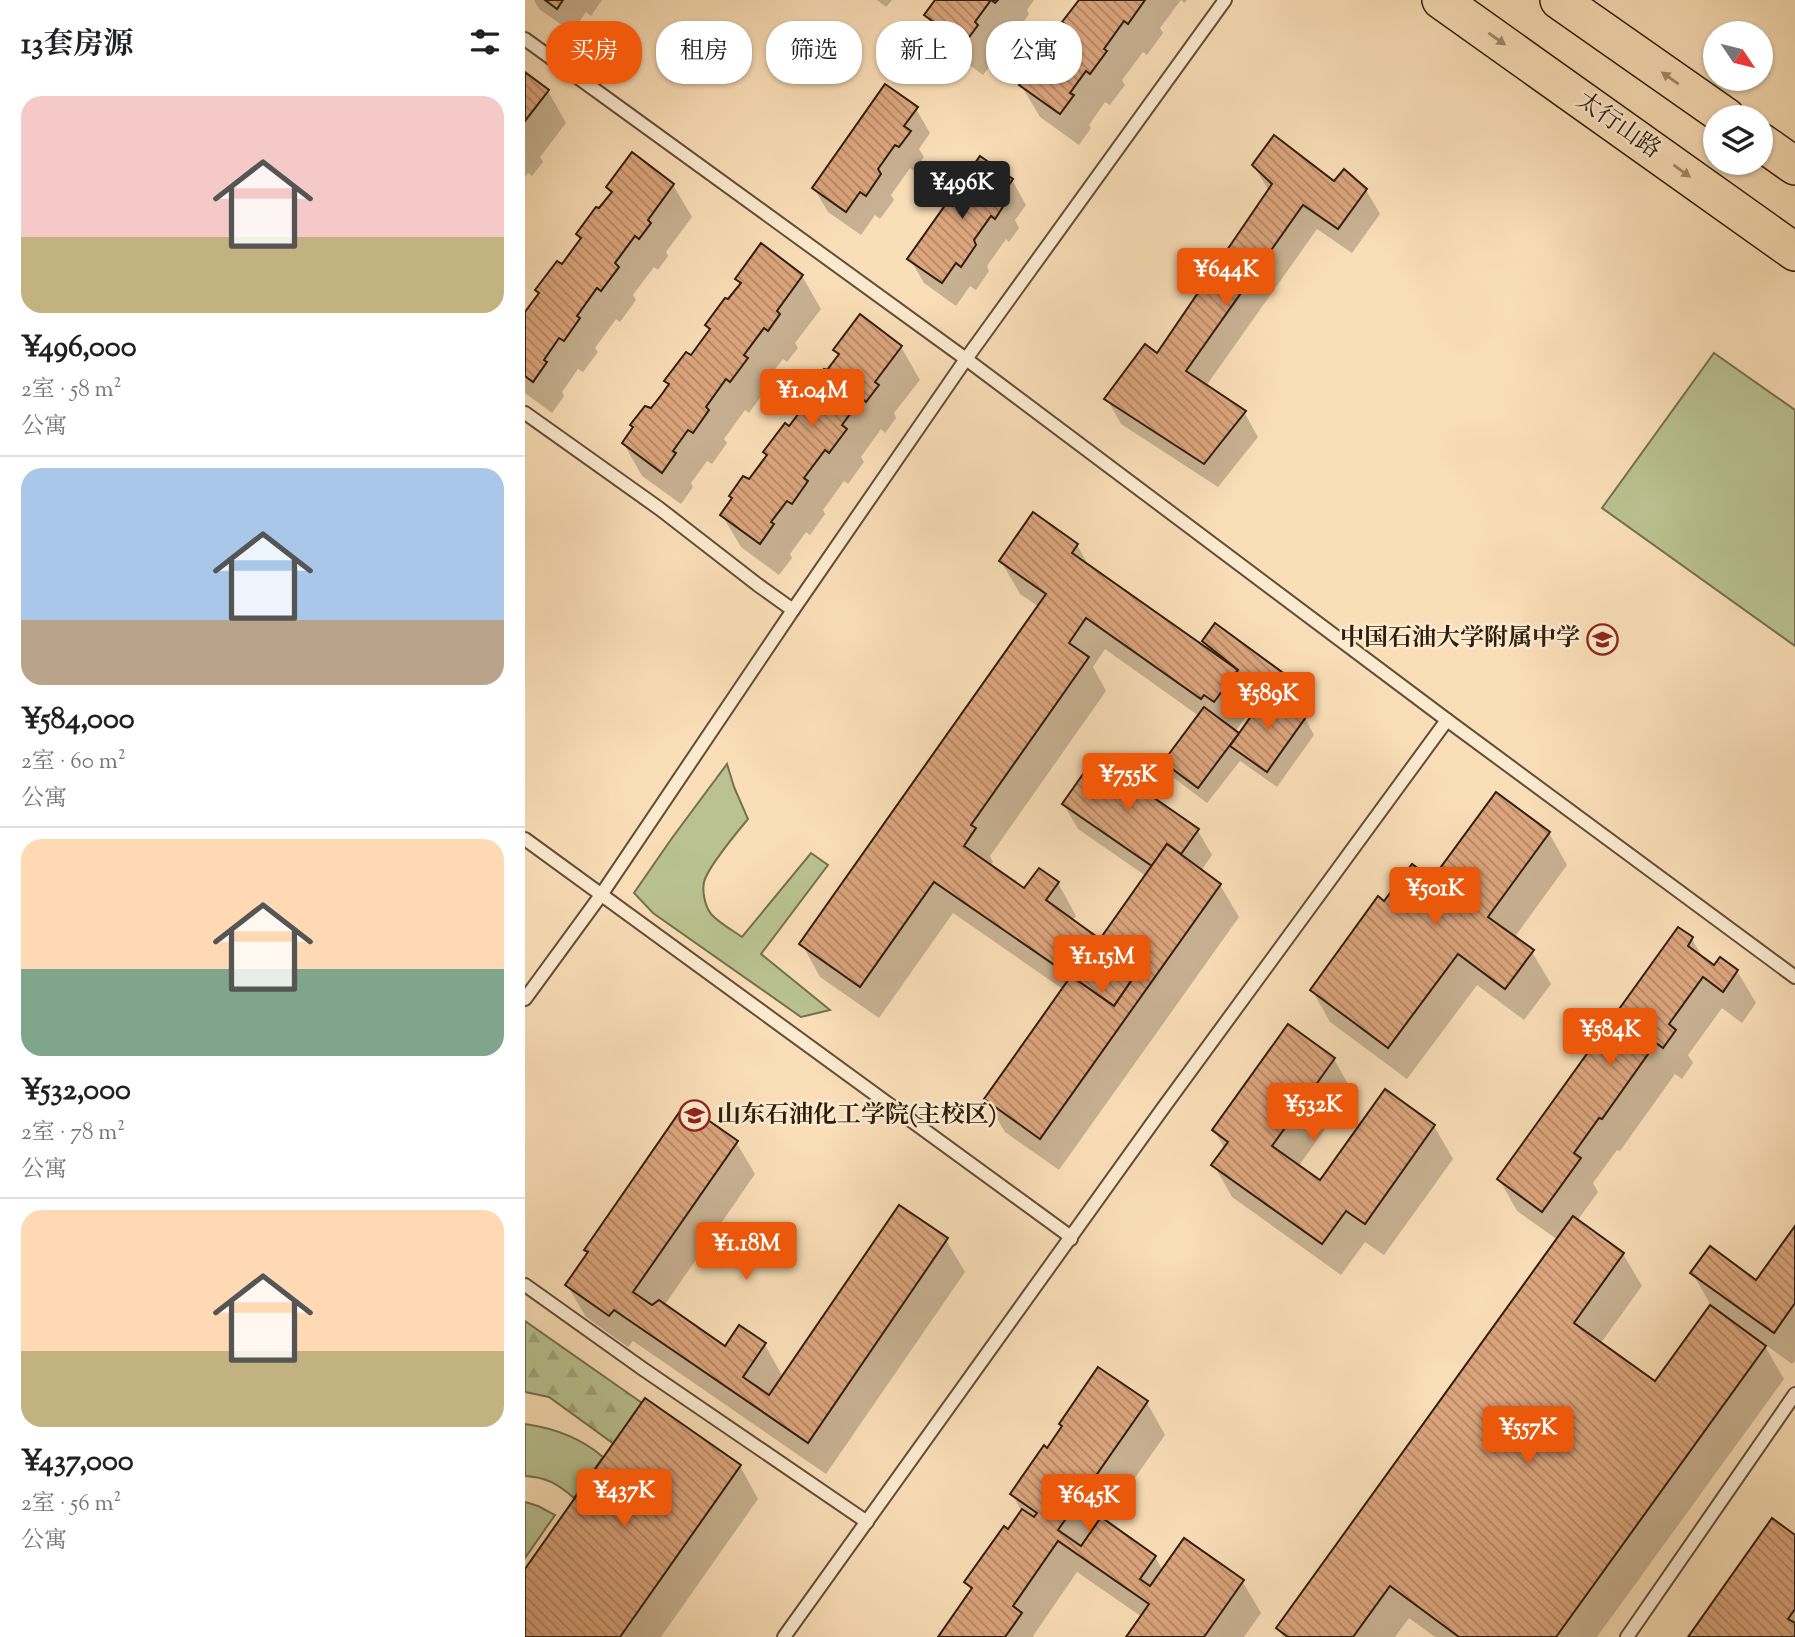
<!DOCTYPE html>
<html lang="zh">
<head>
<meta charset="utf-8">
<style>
	:root { --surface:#fff; --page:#f2f2f2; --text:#202124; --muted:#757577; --line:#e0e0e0; --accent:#ea580c }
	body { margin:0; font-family:"Sorts Mill Goudy","Noto Serif SC",serif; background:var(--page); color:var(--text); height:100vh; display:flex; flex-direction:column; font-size:26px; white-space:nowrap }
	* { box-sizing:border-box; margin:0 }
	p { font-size:23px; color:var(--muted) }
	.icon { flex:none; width:38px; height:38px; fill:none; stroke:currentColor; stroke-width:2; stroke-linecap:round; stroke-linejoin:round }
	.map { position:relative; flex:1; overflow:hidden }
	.details { display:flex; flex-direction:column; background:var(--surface); width:525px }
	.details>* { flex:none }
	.guide { position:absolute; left:21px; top:21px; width:665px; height:63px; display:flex; gap:14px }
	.needle { width:46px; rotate:125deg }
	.controls { position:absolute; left:1178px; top:21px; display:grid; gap:14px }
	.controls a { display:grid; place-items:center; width:70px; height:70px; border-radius:50%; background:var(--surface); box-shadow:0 2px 5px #0004; font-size:35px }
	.price { position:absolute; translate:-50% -60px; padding:0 16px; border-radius:7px; background:var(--accent); color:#fff; font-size:23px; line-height:46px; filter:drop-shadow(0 2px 4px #0008) }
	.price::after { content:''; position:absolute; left:50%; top:42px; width:21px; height:16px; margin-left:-10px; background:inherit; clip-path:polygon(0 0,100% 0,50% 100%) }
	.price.on { background:#222; color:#fff }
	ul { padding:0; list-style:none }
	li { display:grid; align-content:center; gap:14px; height:371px; padding:0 21px }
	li+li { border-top:2px solid var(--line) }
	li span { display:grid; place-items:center; height:217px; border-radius:21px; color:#555 }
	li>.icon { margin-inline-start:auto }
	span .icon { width:126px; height:126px; fill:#fffc; stroke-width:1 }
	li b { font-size:30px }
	h2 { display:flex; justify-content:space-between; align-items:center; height:84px; padding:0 21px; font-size:30px }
	.pill { padding:0 24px; border-radius:28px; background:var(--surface); box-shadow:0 2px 5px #0004; font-size:24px; line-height:63px }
	.pill.on { background:var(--accent); color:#fff }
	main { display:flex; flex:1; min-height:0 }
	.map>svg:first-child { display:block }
</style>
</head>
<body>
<main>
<section class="details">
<h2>13套房源<svg class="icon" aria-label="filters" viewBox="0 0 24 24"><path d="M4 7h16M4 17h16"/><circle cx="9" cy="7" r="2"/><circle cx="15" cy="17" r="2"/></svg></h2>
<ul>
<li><span style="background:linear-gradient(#f6c9c9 65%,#c2b280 0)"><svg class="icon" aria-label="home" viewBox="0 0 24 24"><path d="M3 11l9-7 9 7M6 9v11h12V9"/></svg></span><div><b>¥496,000</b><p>2室 · 58 m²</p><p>公寓</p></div></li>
<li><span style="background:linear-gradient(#a9c7e8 70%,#b9a48a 0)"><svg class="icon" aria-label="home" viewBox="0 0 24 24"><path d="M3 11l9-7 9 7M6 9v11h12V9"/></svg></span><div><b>¥584,000</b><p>2室 · 60 m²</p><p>公寓</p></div></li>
<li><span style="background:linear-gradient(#ffd9b3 60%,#7fa58c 0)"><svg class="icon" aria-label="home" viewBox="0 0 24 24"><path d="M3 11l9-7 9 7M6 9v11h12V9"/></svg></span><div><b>¥532,000</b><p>2室 · 78 m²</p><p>公寓</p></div></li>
<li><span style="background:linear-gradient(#ffd9b3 65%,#c2b280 0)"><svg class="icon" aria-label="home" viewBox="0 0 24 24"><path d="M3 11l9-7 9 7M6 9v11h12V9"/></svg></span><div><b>¥437,000</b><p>2室 · 56 m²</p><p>公寓</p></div></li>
</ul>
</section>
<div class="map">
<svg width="1270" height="1637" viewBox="0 0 1270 1637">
	<defs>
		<pattern id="forest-firs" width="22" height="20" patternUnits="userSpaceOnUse" patternTransform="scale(1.75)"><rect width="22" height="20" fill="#bac291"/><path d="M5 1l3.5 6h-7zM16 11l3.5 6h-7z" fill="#a0a67c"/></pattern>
		<pattern id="building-back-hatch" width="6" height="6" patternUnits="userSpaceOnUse" patternTransform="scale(1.75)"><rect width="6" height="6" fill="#dca57d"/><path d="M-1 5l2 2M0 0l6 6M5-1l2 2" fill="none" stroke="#b38665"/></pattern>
	</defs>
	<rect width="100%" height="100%" fill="#fadeb7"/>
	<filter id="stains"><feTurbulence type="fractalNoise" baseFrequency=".00286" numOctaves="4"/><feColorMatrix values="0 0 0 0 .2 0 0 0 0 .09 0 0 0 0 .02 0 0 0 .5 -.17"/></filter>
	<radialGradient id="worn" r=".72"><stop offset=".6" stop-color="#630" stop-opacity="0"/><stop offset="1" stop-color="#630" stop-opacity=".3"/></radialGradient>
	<g fill="#bac291" stroke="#747050" stroke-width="2">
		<polygon points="1189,353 1270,410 1270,646 1077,508"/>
		<path d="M202,764L209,787L223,819C213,831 182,869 179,882C177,892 180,906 186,914C194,923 207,930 217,937L286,853L303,865L236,954L305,1010L276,1017L128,913L109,893L147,838Z"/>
		<path d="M0,1424C28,1428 56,1438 78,1457L49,1498C33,1484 21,1477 0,1476Z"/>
		<polygon points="0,1502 13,1506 30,1515 0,1558"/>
	</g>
	<polygon fill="url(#forest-firs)" stroke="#747050" stroke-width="2" points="0,1321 117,1403 89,1444 24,1397 0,1392"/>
	<g fill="#0003" fill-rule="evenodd">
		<polygon points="9,0 77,0 66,16 61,12 47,32 14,9"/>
		<polygon points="352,0 367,0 361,7"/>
		<polygon points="412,0 509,0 502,10 504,14 489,35 485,32 469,54 471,58 458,75 420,47 401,15"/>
		<polygon points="556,0 662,0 659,3 656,0 635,28 638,33 622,55 618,52 597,80 600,85 585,105 580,102 564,125 566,128 554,145 515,117 496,85 542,27 539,22"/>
		<polygon points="0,74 23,91 41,123 15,157 18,162 7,176 3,173 0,177"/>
		<polygon points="391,109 405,133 394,149 399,157 389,171 385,168 366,195 369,200 355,219 350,215 336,235 303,212 289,188"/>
		<polygon points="729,166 841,190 855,214 827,253 792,229 681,386 719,412 733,437 693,487 596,424 582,399 632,355 744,191"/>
		<polygon points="487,180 501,205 490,220 494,228 484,242 481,239 462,266 464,271 451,290 445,286 431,306 399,283 385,259"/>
		<polygon points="148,185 167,217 141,252 143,256 133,270 129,267 108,295 111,300 95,322 91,319 70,348 73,352 58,372 53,369 37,392 39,396 27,413 0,393 0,315 57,240 53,234 87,195 83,187"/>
		<polygon points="236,246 277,276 296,309 270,343 273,348 262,362 258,359 237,386 240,391 224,413 220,410 199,439 202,443 187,464 182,461 166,483 168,487 156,504 117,476 99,444 144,386 141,381 166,358 186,331 182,325 216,286 212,279"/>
		<polygon points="376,347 395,380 369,413 371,418 360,433 356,429 336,457 339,462 323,484 319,481 298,510 300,514 285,535 281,532 265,554 267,558 254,575 216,547 197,515 243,457 240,452 264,429 284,402 280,396 303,372 314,356 311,350"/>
		<path d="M509,515L552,545L565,568L686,653L679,641L779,690L788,706L780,718L789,735L752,787L715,761L682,803L649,778L640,762L674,716L580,649L568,667L581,691L465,856L468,862L465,866L499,891L533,883L551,916L547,921L575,942L621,876L553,829L539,805L673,831L687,855L676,871L695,885L714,917L534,1170L480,1132L461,1100L539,990L428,913L354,1018L295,977L277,944L514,607L495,594L476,561ZM728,707L732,710L714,735L710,732Z"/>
		<polygon points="1024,833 1042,865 989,938 1007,952 1026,984 999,1020 952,985 882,1079 805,1022 787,990 860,904"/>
		<polygon points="1167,939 1179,960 1190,968 1212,971 1231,1003 1217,1023 1197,1008 1163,1055 1168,1063 1157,1079 1150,1074 1095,1151 1092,1150 1068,1183 1073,1192 1052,1221 1098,1254 1117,1286 1075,1344 1131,1384 1187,1307 1168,1274 1232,1282 1270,1229 1270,1361 1267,1364 1238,1343 1259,1379 1072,1637 910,1637 884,1618 870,1637 758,1637 753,1628 1033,1240 992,1211 974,1179"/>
		<polygon points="809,1059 827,1091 773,1167 795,1183 860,1092 909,1126 928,1159 859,1255 840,1242 816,1275 707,1197 689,1165 700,1149 689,1130"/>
		<polygon points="211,1142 230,1174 139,1306 201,1348 240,1345 258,1377 421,1240 440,1272 301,1474 108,1341 103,1347 61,1317 42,1285 64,1254 61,1250"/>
		<polygon points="622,1403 640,1435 579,1522 630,1557 638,1571 717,1581 736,1613 719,1637 603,1637 617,1617 552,1572 508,1636 509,1637 415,1637 447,1592 442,1583 497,1512 487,1494 523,1450"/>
		<polygon points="215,1466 233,1499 136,1637 0,1637 0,1572"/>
		<polygon points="1247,1521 1270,1537 1270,1637 1165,1637"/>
	</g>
	<g fill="url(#building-back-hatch)" stroke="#2f1e0e" stroke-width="2">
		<polygon points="20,0 38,0 32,9"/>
		<polygon points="410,0 473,0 470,3 466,0 450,22 453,25 439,44 399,15"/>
		<polygon points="554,0 620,0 603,24 599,21 579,49 582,51 565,74 561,71 545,93 549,95 535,114 494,85 506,69 503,67 517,47 524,50 541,25 537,22"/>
		<polygon points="0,72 24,90 0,121"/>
		<polygon points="360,84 393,107 379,126 386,131 374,147 370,145 353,169 356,174 341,196 335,192 321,212 287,188"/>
		<polygon points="749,135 809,181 819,169 842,189 813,229 778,205 661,371 721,411 679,464 579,399 620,344 632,353 747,184 727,165"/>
		<polygon points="107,152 149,184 123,220 126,223 114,239 110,236 90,263 94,267 76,291 72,288 52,316 55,318 39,341 34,338 19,360 22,362 8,382 0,376 0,312 14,293 10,290 32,261 37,264 56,238 51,234 71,207 74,208 87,192 81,187"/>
		<polygon points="455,156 488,179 475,198 481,202 470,219 466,216 449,240 451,245 436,267 431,263 417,283 382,259"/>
		<polygon points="236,243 278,275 252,311 255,314 243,331 239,328 219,355 223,358 205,382 201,379 181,407 184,410 168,433 163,430 148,451 151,453 137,473 97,443 108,427 105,425 120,406 126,408 137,394 144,384 139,381 161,352 166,355 185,329 180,325 200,298 203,299 216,283 210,279"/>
		<polygon points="335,314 377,346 350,382 354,385 341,402 337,398 317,425 322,429 304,453 300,450 279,478 283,481 267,504 262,501 246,522 249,524 235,544 195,515 207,498 204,496 218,476 224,479 242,455 238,452 260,423 264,426 284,400 278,396 299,369 302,370 314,354 308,350"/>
		<polygon points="508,512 553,544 547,553 713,670 689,702 679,695 676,699 561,618 544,643 564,657 446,825 451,828 439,846 499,888 514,868 534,882 521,900 615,968 589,1006 409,882 335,987 274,944 521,594 474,561"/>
		<polygon points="690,623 780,689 767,707 744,691 735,703 704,682 713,670 677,641"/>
		<polygon points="744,691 781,717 742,772 705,746"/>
		<polygon points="679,707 714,733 673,788 638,762"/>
		<polygon points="570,757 674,829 656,854 642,844 627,866 537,804"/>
		<polygon points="971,792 1025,832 963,917 1009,950 980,989 933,954 863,1048 785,990 853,896 859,901 887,864 907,879"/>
		<polygon points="642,844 696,884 515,1139 459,1099 546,976 589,1006 615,968 575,939"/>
		<polygon points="1153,927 1168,937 1163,946 1189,965 1195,957 1213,970 1198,992 1178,977 1144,1024 1151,1030 1138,1048 1131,1043 1077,1119 1074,1118 1049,1153 1056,1158 1017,1212 972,1179"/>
		<polygon points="763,1024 810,1058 747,1146 795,1180 860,1089 910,1125 840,1224 821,1211 797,1244 686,1165 703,1142 687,1130"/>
		<polygon points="160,1104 213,1141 108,1292 127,1305 134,1300 200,1346 214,1325 241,1343 218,1377 244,1395 374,1205 423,1238 283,1443 89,1310 84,1316 40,1285 63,1252 59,1250"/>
		<polygon points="1048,1216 1099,1253 1049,1323 1130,1381 1185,1305 1241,1346 1031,1637 934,1637 865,1586 828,1637 763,1637 751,1628"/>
		<polygon points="1270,1226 1270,1303 1249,1333 1165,1273 1185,1246 1231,1280"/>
		<polygon points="573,1367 623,1401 533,1530 556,1546 576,1517 631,1556 615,1579 625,1586 659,1538 719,1580 679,1637 601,1637 624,1604 533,1541 488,1606 497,1613 480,1637 413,1637 447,1588 439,1582 479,1526 483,1529 497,1509 509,1517 512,1513 485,1494 519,1445 522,1448 537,1426 534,1424"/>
		<polygon points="120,1398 216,1465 95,1637 0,1637 0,1569"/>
		<polygon points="1247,1518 1270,1535 1270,1609 1263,1619 1270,1623 1270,1637 1163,1637"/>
	</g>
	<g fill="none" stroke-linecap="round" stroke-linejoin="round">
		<defs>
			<g id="lane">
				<polyline points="0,39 441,359 922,720 1270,977"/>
				<polyline points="0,413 135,509 233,585 268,610"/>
				<polyline points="0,839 546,1237 546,1239"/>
				<polyline points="0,999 76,895 268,610 441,359 700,0"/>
				<polyline points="0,1285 118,1369 342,1522"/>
				<polyline points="259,1637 636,1111 922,720"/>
				<polyline points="1102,1637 1270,1394"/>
			</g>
			<g id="primary">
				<polyline points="916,0 1270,252"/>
				<polyline points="1034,0 1201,117"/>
				<polyline points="1236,142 1270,166"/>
			</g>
		</defs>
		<use href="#lane" stroke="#624e38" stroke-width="16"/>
		<use href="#primary" stroke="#2f1e0e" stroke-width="40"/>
		<use href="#lane" stroke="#fcead0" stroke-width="12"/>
		<use href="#primary" stroke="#fadeb7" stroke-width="37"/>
	</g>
	<defs><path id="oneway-solid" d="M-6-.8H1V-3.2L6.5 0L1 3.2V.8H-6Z" transform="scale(1.75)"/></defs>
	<g fill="#9f886b">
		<use href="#oneway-solid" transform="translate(972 39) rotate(35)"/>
		<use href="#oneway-solid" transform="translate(1145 78) rotate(-145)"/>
		<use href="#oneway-solid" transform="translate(1157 171) rotate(36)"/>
	</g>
	<defs>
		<symbol id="school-ring" viewBox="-11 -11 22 22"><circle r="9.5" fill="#fcead0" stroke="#8f2418" stroke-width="1.5"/><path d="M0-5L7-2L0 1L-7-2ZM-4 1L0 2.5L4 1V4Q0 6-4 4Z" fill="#8f2418"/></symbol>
		<symbol id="university-ring" viewBox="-11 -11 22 22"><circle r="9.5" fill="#fcead0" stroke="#8f2418" stroke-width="1.5"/><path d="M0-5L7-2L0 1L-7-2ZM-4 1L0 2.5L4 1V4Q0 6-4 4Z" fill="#8f2418"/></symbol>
	</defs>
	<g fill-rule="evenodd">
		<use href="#school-ring" x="1060" y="622" width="35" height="35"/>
		<use href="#university-ring" x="152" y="1098" width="35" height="35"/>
	</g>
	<g text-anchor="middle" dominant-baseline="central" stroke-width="5" stroke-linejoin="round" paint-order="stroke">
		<g font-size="24" fill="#2f1e0e" stroke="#fcead0">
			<text transform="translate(1093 126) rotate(35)">太行山路</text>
		</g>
		<g font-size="24" font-weight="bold" fill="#2f1e0e" stroke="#fcead0" text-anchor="end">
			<text x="1055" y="639">中国石油大学附属中学</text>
			<text x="192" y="1116" text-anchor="start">山东石油化工学院(主校区)</text>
		</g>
	</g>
	<rect width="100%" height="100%" filter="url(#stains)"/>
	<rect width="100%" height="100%" fill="url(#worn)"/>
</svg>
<div class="controls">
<a><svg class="needle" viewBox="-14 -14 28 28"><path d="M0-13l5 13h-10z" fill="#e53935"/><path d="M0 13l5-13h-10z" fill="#757577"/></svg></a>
<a><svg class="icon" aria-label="layers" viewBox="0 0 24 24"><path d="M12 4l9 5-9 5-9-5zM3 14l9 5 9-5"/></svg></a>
</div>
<b class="price on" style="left:437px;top:221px">¥496K</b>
<b class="price" style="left:701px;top:308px">¥644K</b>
<b class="price" style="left:287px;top:429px">¥1.04M</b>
<b class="price" style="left:743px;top:732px">¥589K</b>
<b class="price" style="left:603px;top:813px">¥755K</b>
<b class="price" style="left:910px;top:927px">¥501K</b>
<b class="price" style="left:577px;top:995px">¥1.15M</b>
<b class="price" style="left:1085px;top:1068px">¥584K</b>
<b class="price" style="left:788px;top:1143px">¥532K</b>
<b class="price" style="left:221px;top:1282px">¥1.18M</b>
<b class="price" style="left:1003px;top:1466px">¥557K</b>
<b class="price" style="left:99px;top:1529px">¥437K</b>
<b class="price" style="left:564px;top:1534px">¥645K</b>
<div class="guide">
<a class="pill on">买房</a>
<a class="pill">租房</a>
<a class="pill">筛选</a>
<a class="pill">新上</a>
<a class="pill">公寓</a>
</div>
</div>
</main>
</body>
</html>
